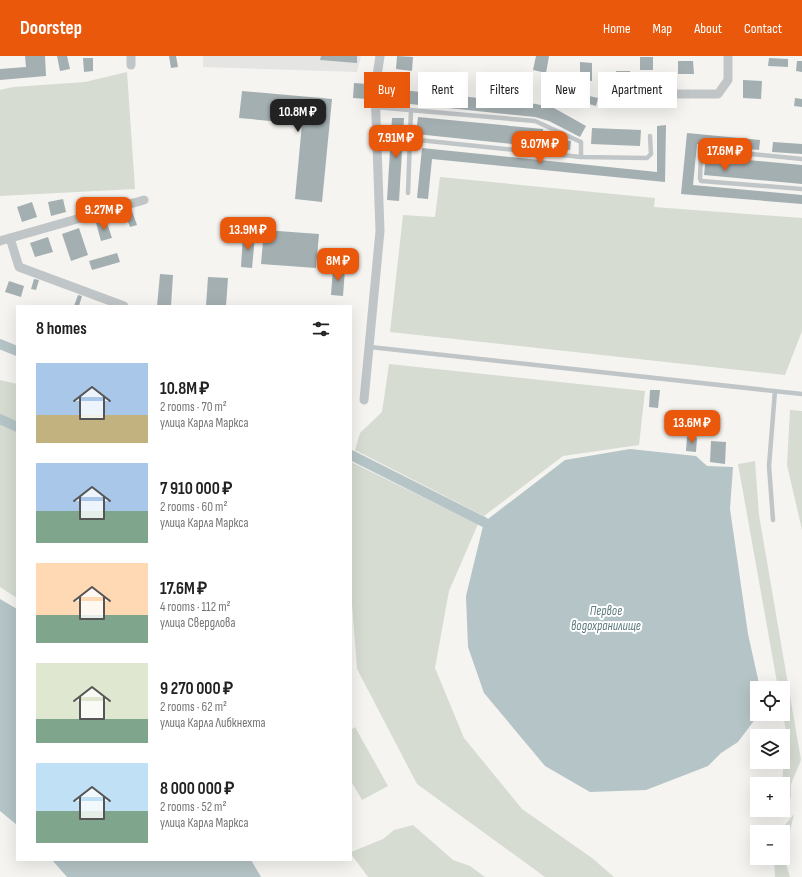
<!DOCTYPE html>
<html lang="en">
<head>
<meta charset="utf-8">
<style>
	:root { --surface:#fff; --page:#f6f6f6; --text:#222; --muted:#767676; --accent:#ea580c }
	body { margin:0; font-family:"Sofia Sans Condensed",sans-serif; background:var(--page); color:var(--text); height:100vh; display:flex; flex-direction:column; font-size:15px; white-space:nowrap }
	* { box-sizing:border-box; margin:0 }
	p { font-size:13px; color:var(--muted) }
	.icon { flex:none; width:22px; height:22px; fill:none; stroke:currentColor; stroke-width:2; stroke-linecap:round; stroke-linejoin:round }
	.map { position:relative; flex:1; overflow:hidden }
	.side { position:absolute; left:16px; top:249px; width:336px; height:556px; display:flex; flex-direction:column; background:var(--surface); border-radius:0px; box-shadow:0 4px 16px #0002 }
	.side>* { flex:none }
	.guide { position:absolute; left:364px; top:16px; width:378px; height:36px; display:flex; gap:8px }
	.buttons { position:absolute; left:750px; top:625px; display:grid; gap:8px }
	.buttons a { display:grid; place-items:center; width:40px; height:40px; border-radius:0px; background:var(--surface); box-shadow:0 4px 16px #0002; font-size:20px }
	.price { position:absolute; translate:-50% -34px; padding:0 9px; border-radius:8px; background:var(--accent); color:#fff; font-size:13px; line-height:26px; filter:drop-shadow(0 1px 2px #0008) }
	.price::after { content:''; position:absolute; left:50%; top:24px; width:12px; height:9px; margin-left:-6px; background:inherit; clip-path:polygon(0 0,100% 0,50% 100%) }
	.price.on { background:#222; color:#fff }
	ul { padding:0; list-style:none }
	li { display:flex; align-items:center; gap:12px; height:100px; padding:0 20px }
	li span { display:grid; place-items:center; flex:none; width:112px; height:80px; border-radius:0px; color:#555 }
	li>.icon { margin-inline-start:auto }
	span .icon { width:48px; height:48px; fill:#fffc; stroke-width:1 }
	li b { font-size:17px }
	h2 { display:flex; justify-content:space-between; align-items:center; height:48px; padding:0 20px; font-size:17px }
	.chip { padding:0 14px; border-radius:0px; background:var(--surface); box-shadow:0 4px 16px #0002; font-size:14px; line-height:36px }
	.chip.on { background:var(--accent); color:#fff }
	header { display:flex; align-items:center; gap:24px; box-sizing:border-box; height:56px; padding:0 20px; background:var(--accent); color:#fff }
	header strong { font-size:19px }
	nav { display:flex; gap:22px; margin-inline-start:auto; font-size:14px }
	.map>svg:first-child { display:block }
</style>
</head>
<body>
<header>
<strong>Doorstep</strong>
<nav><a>Home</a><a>Map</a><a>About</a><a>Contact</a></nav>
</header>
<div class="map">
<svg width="802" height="821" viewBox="0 0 802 821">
	<rect width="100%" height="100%" fill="#f5f4f1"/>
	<polygon fill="#e5e6e4" points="203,0 361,0 357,16 203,11"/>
	<g fill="#d6dcd2">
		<polygon points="127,16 135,133 0,140 0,34 13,31 85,26"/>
		<polygon points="440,121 655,142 654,151 802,162 802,275 785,319 390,276 403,159 435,161"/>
		<polygon points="389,308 645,335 639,389 563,400 484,460 355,394 360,377 382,356"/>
		<polygon points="0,324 17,328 17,542 0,531"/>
		<polygon points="790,354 802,355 802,474 787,409"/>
		<polygon points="755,405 759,459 801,704 791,728 791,741 783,753 782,728 786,676 783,658 783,632 778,632 738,408"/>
		<polygon points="351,406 478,468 449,535 435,612 464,682 522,753 592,802 614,821 545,821 417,728 357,613 351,535"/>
		<polygon points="355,671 388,730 362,744 351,725 351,674"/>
		<polygon points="794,758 784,801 790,821 775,821 774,802 783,802 783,776 779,776"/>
		<polygon points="413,769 453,804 470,810 485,821 368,821 351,798 351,796 383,783 394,774"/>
	</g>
	<g fill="#b5c4c6">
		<polygon points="630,393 696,400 707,410 733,411 730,453 748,578 760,632 757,632 757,658 759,658 738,686 721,697 708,710 646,734 590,736 545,710 484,637 468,591 466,540 484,466 565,404"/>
		<polygon points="0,543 17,553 17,769 0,755"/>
		<polygon points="52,804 251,804 261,821 67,821"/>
	</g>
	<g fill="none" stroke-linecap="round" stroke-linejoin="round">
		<g stroke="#b5c4c6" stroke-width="10">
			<polyline points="0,288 17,295"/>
			<polyline points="0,363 17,371"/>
			<polyline points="351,399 484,466"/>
		</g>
	</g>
	<g fill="#a4afb2">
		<polygon points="25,0 45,0 46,20 0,24 0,13 26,11"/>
		<polygon points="57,0 67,0 70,13 60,15"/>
		<polygon points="169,0 176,0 178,11 171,12"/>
		<polygon points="321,0 357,0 357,7 320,4"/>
		<polygon points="397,0 413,1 412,15 396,13"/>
		<polygon points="536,0 549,0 546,17 533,14"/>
		<rect x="640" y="1" width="13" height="13"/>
		<polygon points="83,2 93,2 93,15 84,16"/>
		<polygon points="769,2 788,3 788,11 768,10"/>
		<polygon points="678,5 693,5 694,18 678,18"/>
		<polygon points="797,5 802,5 802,16 796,15"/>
		<polygon points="580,6 592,7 592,25 580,24"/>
		<rect x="616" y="15" width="14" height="6"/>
		<polygon points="743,24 762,25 761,43 743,42"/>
		<polygon points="354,27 368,28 367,43 353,42"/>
		<polygon points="392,33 536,48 554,52 586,70 580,81 549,65 535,61 391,46"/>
		<polygon points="242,35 332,43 322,146 295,143 302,68 239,62"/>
		<polygon points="576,37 598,42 596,50 574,44"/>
		<polygon points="795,42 802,43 802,51 794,50"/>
		<polygon points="418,61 543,73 543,76 555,78 554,84 571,85 570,94 416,78"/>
		<polygon points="392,62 404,62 399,145 387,144"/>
		<polygon points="666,69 665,126 432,103 428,143 417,142 422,92 657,116 657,70"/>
		<polygon points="592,72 641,74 640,90 591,88"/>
		<polygon points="687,77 760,84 759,94 697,88 693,129 802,139 802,148 681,138"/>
		<polygon points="773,86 802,88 802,98 772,96"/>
		<polygon points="706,100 802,109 802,128 704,119"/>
		<polygon points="63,143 66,156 51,160 48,146"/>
		<polygon points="32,146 37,161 22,166 17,151"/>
		<polygon points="132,155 137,169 130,171 125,158"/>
		<polygon points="106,164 112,182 101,185 96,167"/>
		<polygon points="79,172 88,199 71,205 62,178"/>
		<polygon points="264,174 319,178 316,212 261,208"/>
		<polygon points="243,179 255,180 252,212 241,211"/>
		<polygon points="48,181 53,196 35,201 30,187"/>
		<polygon points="117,197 120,206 92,214 89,205"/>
		<polygon points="333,212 345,213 343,240 331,239"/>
		<polygon points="160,218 173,219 171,250 157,250"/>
		<polygon points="208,221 228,222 226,250 206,250"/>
		<polygon points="34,223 39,224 36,234 31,233"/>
		<polygon points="9,225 24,230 21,241 5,236"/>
		<polygon points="78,239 82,240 79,250 74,250"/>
		<polygon points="650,334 660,334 658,352 649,351"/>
		<polygon points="684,359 703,360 702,377 682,376"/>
		<polygon points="687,381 697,382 696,396 686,395"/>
		<polygon points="711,385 726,386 725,408 710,406"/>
	</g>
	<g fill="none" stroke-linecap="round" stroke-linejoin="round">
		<g stroke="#c0c5c7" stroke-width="4.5">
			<polyline points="375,51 535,65 581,86 581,101"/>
			<polyline points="409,83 581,101 647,102 651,98 650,80"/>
			<polyline points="802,103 703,93 701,97 700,122 701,125 802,133"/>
			<polyline points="408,137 411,54"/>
			<polyline points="370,291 802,338"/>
			<polyline points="773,464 769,410 775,335"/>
		</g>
		<g stroke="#c0c5c7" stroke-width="9">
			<polyline points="131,9 131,0"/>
			<polyline points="610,43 656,38 718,38 728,24 728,0"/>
			<polyline points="10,182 19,211 124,250"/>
			<polyline points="0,185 144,144"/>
			<polyline points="364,344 380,175 375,33 380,0"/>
		</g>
	</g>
	<g text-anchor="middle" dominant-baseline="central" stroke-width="4" stroke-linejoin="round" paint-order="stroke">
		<g font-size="13" font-style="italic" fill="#5f7b7f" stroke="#fff">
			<text x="606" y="555">Первое<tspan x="606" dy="15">водохранилище</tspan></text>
		</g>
	</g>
</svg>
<div class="buttons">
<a><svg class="icon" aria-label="locate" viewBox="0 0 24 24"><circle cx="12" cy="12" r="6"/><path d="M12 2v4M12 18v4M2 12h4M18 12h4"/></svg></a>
<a><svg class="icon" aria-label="layers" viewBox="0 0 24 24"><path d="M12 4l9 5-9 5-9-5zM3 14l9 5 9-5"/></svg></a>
<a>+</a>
<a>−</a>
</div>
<b class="price on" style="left:298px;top:77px">10.8M ₽</b>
<b class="price" style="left:396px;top:103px">7.91M ₽</b>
<b class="price" style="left:540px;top:109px">9.07M ₽</b>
<b class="price" style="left:725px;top:116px">17.6M ₽</b>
<b class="price" style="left:104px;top:175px">9.27M ₽</b>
<b class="price" style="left:248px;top:195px">13.9M ₽</b>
<b class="price" style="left:338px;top:226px">8M ₽</b>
<b class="price" style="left:692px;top:388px">13.6M ₽</b>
<div class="guide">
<a class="chip on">Buy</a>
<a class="chip">Rent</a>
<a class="chip">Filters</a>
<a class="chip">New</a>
<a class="chip">Apartment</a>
</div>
<section class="side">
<h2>8 homes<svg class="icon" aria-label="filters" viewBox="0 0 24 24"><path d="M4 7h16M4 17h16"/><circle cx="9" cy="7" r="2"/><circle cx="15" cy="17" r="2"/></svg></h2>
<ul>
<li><span style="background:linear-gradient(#a9c7e8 65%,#c2b280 0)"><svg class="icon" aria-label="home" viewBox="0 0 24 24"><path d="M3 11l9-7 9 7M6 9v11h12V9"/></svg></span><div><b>10.8M ₽</b><p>2 rooms · 70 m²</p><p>улица Карла Маркса</p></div></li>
<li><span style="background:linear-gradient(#a9c7e8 60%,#7fa58c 0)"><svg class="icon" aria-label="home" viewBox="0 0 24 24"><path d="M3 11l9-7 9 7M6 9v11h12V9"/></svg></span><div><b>7 910 000 ₽</b><p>2 rooms · 60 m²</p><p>улица Карла Маркса</p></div></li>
<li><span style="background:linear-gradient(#ffd9b3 65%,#7fa58c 0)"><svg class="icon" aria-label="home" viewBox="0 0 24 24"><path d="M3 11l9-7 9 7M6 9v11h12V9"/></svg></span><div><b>17.6M ₽</b><p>4 rooms · 112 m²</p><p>улица Свердлова</p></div></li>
<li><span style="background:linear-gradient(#dfe7d0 70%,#7fa58c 0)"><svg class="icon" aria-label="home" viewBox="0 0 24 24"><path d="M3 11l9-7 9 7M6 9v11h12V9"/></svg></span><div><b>9 270 000 ₽</b><p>2 rooms · 62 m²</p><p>улица Карла Либкнехта</p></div></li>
<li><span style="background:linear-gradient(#bfe0f5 60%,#7fa58c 0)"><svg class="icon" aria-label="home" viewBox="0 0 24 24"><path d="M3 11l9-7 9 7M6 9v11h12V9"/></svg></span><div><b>8 000 000 ₽</b><p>2 rooms · 52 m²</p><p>улица Карла Маркса</p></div></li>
</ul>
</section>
</div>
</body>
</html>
